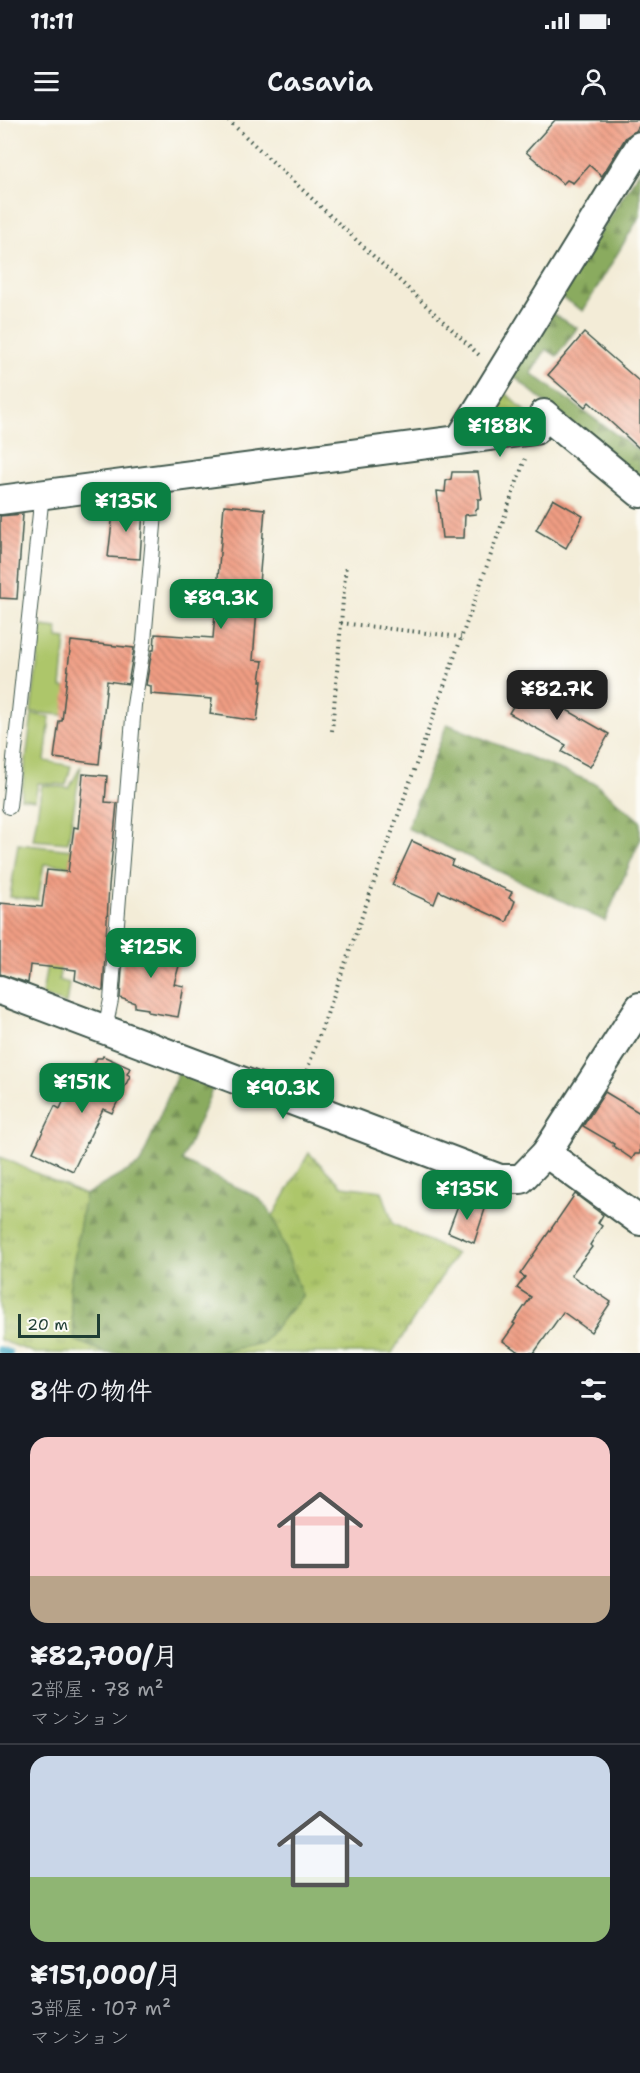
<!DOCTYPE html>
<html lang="ja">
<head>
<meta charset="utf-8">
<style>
	:root { --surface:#171b24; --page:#242831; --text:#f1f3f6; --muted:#9ea1a6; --line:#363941; --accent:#0b8043 }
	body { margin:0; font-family:"Shantell Sans","Klee One",sans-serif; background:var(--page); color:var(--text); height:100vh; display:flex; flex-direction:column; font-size:22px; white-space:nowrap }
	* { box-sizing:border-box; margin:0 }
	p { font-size:20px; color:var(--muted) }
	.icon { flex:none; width:33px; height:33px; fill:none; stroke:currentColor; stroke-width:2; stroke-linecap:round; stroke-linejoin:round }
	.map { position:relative; height:1233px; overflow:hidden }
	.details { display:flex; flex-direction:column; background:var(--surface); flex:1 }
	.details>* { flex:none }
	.scale { position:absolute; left:18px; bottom:15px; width:82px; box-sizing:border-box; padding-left:6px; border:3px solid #1f3d34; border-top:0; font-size:16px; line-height:21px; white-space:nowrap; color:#1f3d34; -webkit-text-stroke:4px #fdfcf7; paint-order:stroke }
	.price { position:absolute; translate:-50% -51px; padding:0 14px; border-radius:12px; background:var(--accent); color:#fff; font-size:20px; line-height:39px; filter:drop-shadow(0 2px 3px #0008) }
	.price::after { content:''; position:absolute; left:50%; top:36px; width:18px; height:14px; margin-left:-9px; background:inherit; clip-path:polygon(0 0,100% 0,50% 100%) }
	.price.active { background:#222; color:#fff }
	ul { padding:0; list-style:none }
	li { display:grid; align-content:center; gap:12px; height:318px; padding:0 30px }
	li+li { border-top:2px solid var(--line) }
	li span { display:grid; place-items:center; height:186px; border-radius:18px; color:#555 }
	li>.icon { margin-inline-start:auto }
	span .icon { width:108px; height:108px; fill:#fffc; stroke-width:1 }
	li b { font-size:26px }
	h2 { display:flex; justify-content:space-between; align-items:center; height:72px; padding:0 30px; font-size:26px }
	.status { display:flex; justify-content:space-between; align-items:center; height:42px; padding:0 30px; background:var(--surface); direction:ltr }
	.status svg { height:16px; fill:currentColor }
	header { display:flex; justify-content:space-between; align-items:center; height:78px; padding:0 30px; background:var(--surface); font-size:27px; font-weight:600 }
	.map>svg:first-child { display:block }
</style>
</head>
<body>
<div class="status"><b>11:11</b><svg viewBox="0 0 49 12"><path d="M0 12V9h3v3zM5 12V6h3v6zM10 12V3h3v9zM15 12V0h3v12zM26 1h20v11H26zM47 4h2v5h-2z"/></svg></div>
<header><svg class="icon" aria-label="menu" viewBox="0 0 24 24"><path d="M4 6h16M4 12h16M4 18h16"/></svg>Casavia<svg class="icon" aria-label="person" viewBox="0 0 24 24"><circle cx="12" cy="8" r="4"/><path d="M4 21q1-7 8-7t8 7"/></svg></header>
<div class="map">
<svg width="640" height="1233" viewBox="0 0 640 1233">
	<defs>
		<pattern id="grass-tufts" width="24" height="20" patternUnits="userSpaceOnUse" patternTransform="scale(1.5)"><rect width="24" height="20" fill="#adc66b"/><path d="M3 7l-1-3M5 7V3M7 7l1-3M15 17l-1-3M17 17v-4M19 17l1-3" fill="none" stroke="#8ca259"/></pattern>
		<pattern id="forest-firs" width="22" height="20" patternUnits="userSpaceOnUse" patternTransform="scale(1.5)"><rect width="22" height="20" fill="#8aab5f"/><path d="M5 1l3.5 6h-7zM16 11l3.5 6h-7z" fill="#708c4f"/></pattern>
		<pattern id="building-back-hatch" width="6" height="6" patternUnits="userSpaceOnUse" patternTransform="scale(1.5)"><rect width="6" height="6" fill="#f09d83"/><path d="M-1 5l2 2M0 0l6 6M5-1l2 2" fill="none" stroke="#c2816c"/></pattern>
	</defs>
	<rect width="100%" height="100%" fill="#fdfcf7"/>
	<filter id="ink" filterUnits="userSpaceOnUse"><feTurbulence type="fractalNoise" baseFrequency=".0167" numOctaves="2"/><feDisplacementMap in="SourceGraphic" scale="12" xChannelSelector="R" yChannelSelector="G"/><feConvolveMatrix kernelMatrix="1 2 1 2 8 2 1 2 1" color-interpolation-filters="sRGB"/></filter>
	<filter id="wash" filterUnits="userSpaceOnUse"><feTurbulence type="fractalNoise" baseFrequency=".008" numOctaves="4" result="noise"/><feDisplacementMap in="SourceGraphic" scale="24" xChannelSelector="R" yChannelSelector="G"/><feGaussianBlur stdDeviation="1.35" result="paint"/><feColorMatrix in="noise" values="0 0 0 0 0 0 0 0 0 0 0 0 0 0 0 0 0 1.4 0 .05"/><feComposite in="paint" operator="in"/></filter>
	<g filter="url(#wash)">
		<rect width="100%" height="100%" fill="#f3ecd7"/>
		<g fill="url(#grass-tufts)" stroke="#668250" stroke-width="1.5">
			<polygon points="500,274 507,274 530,296 526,306 479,309"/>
			<polygon points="309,1033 342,1066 382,1071 393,1104 456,1134 392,1233 214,1233 262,1223 302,1176 273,1096"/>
			<polygon points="0,1037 85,1075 69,1170 75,1220 106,1233 35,1233 0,1220"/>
		</g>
		<g fill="url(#forest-firs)" stroke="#54744a" stroke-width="1.5">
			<polygon points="640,50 640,96 583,191 559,176"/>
			<polygon points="548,191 577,208 557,236 546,229 531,253 640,332 640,361 512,255"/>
			<polygon points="447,604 596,664 640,701 640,720 605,801 407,708"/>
			<polygon points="179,950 215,963 182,1041 259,1078 273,1096 302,1176 262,1223 214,1233 106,1233 75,1220 69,1170 85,1075 140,1044"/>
		</g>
		<g fill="#adc66b" stroke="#668250" stroke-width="1.5">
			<polygon points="42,506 57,508 58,518 66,519 61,567 84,571 83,597 31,592"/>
			<polygon points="32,594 50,597 45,641 71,646 66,665 38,663 35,680 21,678"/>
			<polygon points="81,646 68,723 33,720 42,665 69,668"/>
			<polygon points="18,724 72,730 69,746 44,744 38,780 10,777"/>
			<polygon points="56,789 67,790 59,860 69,863 66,884 42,875"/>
		</g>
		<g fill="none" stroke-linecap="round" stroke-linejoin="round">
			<polyline stroke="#46aac6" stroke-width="8" points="0,1230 9,1233"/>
		</g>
		<g id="blocks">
			<g fill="url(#building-back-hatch)">
				<polygon points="555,0 640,0 640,4 636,11 626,17 602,56 589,45 573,63 567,60 563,64 526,32"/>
				<polygon points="584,213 640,262 640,329 589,282 585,287 548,255"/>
				<polygon points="452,352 478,352 482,379 478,379 478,389 475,390 476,394 465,395 464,418 442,418 437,371 445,372 446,361 451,359"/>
				<polygon points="553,379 583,396 566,428 536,410"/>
				<polygon points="114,385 143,389 140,439 108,437"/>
				<polygon points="224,385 265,389 253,540 263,541 260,561 262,561 257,601 210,594 212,579 151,574 151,566 146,565 152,530 154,530 155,514 213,518"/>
				<polygon points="23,394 17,479 0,478 0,396"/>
				<polygon points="71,521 134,528 128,564 107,561 99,644 54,638 59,601 62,601"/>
				<polygon points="529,555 558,569 551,581 609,614 590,647 562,632 566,625 509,593 515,583 511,580"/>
				<polygon points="83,654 107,656 105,682 117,683 109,766 103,871 75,860 76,850 30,845 28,863 0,854 0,783 42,787 47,750 68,752 74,707 78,708"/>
				<polygon points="412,721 453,740 451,745 512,772 509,778 515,781 507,802 439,771 434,784 392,765"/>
				<polygon points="124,823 148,825 182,835 174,864 184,866 178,897 148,892 148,889 135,887 135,883 120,878"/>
				<polygon points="103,936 130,948 127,954 130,956 112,993 103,989 73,1051 33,1032 55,986 60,989 66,975 77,981 97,938 102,938"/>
				<polygon points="605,972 640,993 640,1034 635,1034 632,1039 613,1026 614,1024 583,1006"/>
				<polygon points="575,1074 603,1095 598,1103 602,1106 590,1125 592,1127 571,1155 611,1182 591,1212 563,1192 534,1233 520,1233 503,1221 515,1204 513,1203 531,1177 517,1168 525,1157 520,1154"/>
				<polygon points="460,1080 485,1089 474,1123 448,1112"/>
			</g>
		</g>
	</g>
	<g filter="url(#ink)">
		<use href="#blocks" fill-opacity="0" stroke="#3f574c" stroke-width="1.5"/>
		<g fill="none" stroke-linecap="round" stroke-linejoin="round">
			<defs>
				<g id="service">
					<polyline points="9,687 42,374"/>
					<polyline points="105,909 111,880 134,585 144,521 158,359"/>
				</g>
				<g id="minor">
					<polyline points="460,319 640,26"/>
					<polyline points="0,380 535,310 544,294 640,373"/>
					<polyline points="0,870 500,1059 521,1059 546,1033 640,887"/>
					<polyline points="546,1033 640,1101"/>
				</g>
			</defs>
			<use href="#service" stroke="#3f574c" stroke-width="16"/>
			<use href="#minor" stroke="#3f574c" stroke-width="32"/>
			<g stroke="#3f574c" stroke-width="4" stroke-dasharray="1.5 4.5" stroke-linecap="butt">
				<polyline points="228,0 479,235"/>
				<polyline points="341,503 461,517"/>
				<polyline points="332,611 346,444"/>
				<polyline points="305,956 525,339"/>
			</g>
			<use href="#service" stroke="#fff" stroke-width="14"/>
			<use href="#minor" stroke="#fff" stroke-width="28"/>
		</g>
	</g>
</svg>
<div class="scale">20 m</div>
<b class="price" style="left:500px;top:338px">¥188K</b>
<b class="price" style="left:126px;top:413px">¥135K</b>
<b class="price" style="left:221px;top:510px">¥89.3K</b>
<b class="price active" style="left:557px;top:601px">¥82.7K</b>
<b class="price" style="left:151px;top:859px">¥125K</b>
<b class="price" style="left:82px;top:994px">¥151K</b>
<b class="price" style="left:283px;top:1000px">¥90.3K</b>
<b class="price" style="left:467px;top:1101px">¥135K</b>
</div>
<section class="details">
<h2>8件の物件<svg class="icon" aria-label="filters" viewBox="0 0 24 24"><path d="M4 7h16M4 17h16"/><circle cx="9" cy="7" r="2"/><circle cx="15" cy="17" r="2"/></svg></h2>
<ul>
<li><span style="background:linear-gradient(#f6c9c9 75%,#b9a48a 0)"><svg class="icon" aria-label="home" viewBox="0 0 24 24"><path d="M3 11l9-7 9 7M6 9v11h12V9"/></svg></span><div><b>¥82,700/月</b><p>2部屋 · 78 m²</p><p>マンション</p></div></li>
<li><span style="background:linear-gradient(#c9d6e8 65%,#8fb573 0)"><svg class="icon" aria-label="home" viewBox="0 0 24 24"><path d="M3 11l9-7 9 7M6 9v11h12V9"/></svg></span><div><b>¥151,000/月</b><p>3部屋 · 107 m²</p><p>マンション</p></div></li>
</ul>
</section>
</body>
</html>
